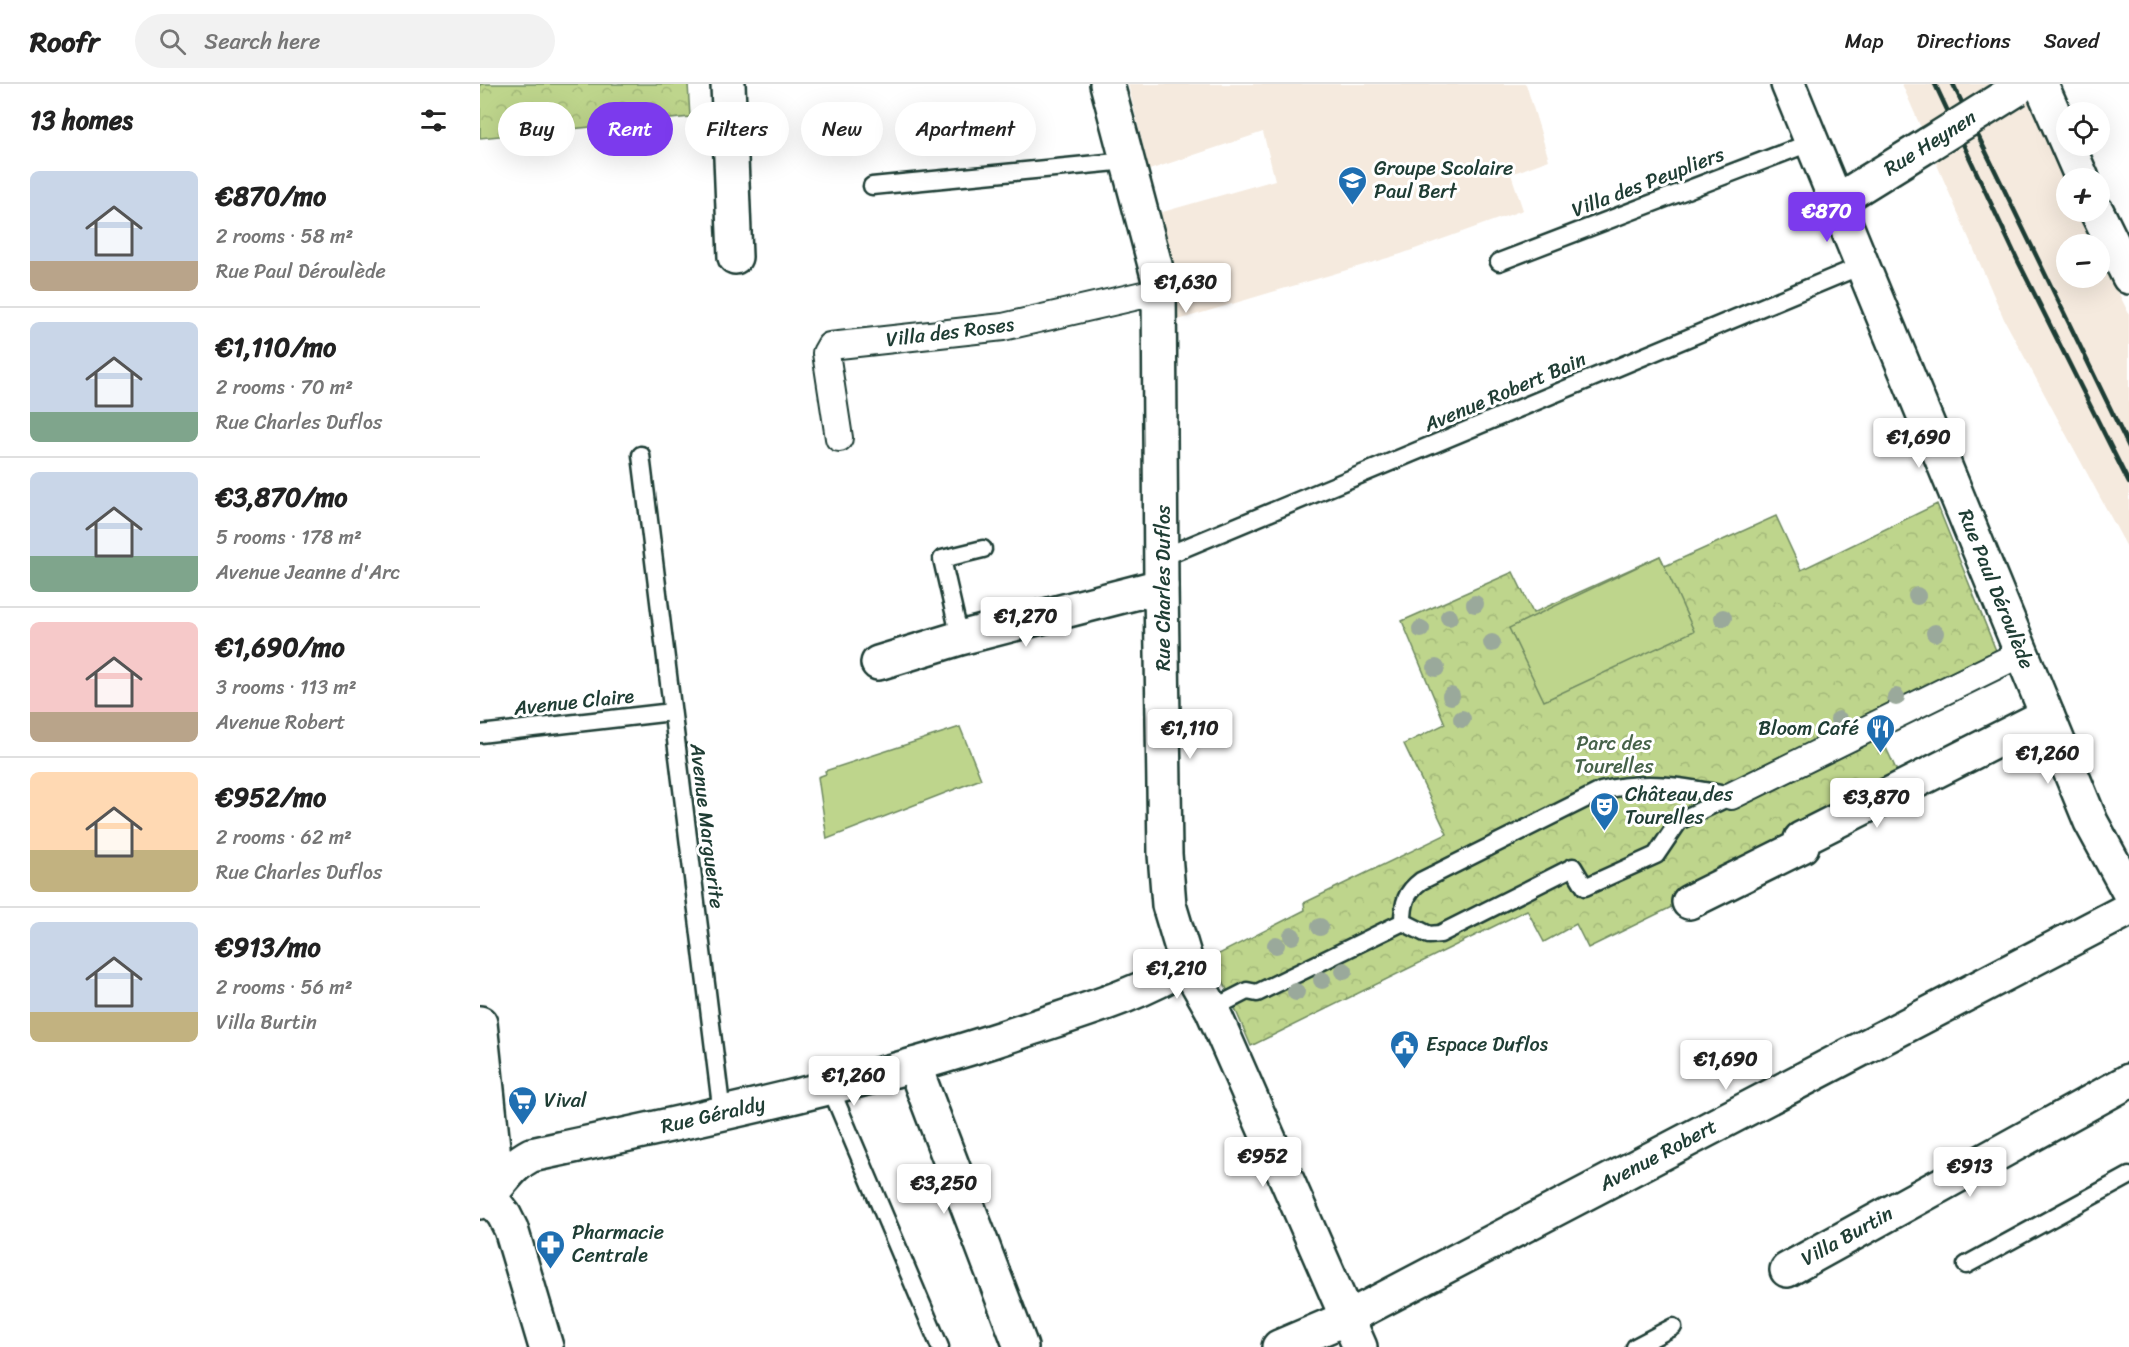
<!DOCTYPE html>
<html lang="en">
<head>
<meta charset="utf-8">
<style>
	:root { --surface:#fff; --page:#f2f2f2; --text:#222; --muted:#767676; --line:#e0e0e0; --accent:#7c3aed }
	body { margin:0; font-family:Sriracha,sans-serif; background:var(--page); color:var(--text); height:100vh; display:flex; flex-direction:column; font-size:22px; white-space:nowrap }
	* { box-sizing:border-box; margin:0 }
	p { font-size:20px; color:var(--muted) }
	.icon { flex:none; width:33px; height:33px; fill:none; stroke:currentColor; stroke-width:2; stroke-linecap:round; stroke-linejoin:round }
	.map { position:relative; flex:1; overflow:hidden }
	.drawer { display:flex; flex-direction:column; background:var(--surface); width:480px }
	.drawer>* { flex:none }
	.banner { position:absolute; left:18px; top:18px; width:570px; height:54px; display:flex; gap:12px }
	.fabs { position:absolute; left:1576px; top:18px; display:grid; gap:12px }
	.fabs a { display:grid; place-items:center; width:54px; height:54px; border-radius:50%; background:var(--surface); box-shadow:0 6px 24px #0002; font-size:30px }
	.price { position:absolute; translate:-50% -51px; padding:0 14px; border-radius:6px; background:#fff; color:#222; font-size:20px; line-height:39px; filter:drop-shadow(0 2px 3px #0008) }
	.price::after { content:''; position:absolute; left:50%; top:36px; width:18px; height:14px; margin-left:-9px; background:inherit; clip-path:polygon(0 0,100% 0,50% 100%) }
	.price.active { background:var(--accent); color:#fff }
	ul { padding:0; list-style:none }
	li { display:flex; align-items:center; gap:18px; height:150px; padding:0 30px }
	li+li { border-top:2px solid var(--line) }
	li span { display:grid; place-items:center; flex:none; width:168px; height:120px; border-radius:9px; color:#555 }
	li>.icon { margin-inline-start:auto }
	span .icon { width:72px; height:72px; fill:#fffc; stroke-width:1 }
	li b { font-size:26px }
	h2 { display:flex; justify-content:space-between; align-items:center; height:72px; padding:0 30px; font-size:26px }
	.pill { padding:0 21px; border-radius:27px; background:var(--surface); box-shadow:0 6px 24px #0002; font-size:21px; line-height:54px }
	.pill.active { background:var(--accent); color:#fff }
	header { display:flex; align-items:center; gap:36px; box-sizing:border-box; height:84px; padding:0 30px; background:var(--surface); border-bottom:2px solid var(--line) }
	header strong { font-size:28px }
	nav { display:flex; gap:33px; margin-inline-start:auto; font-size:21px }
	.search { width:420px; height:54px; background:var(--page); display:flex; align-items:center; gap:15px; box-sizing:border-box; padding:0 21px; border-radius:33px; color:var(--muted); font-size:22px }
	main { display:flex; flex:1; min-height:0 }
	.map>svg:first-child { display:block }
</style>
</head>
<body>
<header>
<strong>Roofr</strong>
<div class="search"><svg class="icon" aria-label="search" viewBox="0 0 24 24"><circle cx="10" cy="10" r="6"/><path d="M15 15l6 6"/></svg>Search here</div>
<nav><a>Map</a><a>Directions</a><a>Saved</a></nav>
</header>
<main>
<section class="drawer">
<h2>13 homes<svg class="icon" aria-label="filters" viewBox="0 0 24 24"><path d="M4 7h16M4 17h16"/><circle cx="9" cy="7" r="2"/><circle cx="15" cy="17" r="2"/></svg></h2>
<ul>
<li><span style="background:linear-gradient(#c9d6e8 75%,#b9a48a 0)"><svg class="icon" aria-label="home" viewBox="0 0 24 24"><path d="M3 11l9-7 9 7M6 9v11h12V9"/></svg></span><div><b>€870/mo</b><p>2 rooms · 58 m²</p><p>Rue Paul Déroulède</p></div></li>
<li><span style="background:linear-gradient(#c9d6e8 75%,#7fa58c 0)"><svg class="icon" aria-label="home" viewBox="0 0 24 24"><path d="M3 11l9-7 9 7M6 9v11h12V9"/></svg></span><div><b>€1,110/mo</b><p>2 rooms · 70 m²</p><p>Rue Charles Duflos</p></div></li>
<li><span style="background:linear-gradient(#c9d6e8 70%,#7fa58c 0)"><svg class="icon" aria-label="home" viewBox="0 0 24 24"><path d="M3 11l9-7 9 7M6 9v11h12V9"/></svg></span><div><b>€3,870/mo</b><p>5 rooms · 178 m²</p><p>Avenue Jeanne d'Arc</p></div></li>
<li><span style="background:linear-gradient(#f6c9c9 75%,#b9a48a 0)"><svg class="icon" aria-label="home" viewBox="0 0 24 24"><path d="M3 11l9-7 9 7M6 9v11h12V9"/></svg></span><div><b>€1,690/mo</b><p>3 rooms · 113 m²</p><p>Avenue Robert</p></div></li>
<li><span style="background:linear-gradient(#ffd9b3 65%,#c2b280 0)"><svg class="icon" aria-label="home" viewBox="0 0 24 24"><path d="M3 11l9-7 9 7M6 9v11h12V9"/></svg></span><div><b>€952/mo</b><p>2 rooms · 62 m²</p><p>Rue Charles Duflos</p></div></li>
<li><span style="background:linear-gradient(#c9d6e8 75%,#c2b280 0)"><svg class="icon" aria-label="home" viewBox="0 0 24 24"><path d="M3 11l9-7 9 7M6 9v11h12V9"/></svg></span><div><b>€913/mo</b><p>2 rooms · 56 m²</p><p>Villa Burtin</p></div></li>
</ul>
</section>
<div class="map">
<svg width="1649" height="1263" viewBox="0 0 1649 1263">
	<defs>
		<pattern id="park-crowns" width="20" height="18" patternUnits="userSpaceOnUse" patternTransform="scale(1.5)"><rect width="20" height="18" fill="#bed58c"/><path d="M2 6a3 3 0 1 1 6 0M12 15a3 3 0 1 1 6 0" fill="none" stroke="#a3b879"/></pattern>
	</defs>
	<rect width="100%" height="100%" fill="#fff"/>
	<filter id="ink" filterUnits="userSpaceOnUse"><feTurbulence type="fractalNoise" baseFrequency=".0167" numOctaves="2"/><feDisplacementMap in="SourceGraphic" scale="12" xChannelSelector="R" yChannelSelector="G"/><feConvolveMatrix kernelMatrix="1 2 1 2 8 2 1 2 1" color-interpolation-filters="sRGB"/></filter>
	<g filter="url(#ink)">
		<g fill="#f5eade">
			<polygon points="648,0 1046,0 1069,76 1031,90 1043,126 921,170 698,236 697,202 679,129 795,96 783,48 669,86"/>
			<polygon points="1422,0 1543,0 1587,100 1587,128 1599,128 1614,160 1587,160 1587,194 1620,194 1620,172 1649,230 1649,467 1524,235"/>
		</g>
		<g fill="url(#park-crowns)" stroke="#6e8960" stroke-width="1.5">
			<polygon points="0,0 208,0 210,33 0,54"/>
			<polygon points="1457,420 1525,589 1400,651 1422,698 1318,761 1108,864 1096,840 1064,858 1047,826 771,962 733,873 825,826 824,819 967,750 924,660 965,640 922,537 1033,488 1053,529 1180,472 1185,482 1296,432 1321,486"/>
		</g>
		<g fill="#bed58c" stroke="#6e8960" stroke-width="1.5">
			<polygon points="1180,472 1214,547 1064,617 1029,544"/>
			<polygon points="480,643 501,695 347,755 338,693 346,690 345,687"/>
		</g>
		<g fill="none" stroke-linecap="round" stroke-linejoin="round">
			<defs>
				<g id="service">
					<polyline points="392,102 647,77"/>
					<polyline points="1019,178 1332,58"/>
					<polyline points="161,371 242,1030"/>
					<polyline points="683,473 1383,181"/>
					<polyline points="480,554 462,475 503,465"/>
					<polyline points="0,650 192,628"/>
					<polyline points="923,838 949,851 960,850 1093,783 1105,803 1176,771 1199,737 1251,712"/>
					<path d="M923,838C923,819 926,808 941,797L1121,707C1165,695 1207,703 1251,712"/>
					<polyline points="732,925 767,907 777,909 923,838"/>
					<polyline points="350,1003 460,1263"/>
					<polyline points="1486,1181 1649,1092"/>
					<polyline points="1155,1263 1193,1243"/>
				</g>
				<g id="pedestrian">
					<polyline points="359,354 346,269 350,262 523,243 680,207"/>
					<polyline points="1251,712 1542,569"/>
				</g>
				<g id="minor">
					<polyline points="248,0 255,173"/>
					<polyline points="627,0 679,196 681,502 685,770 689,821 707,881 732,925 880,1263"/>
					<polyline points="1308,0 1611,738 1649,808"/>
					<polyline points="1561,0 1602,94"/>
					<polyline points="1357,117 1449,60"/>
					<polyline points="1617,128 1649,193"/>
					<polyline points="398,579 480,554 681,502"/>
					<polyline points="1209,818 1322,762 1321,755 1567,631"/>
					<polyline points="0,939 13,1063 9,1112"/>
					<polyline points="434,981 541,1263"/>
					<polyline points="9,1112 24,1131 31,1145 66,1263"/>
					<path d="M0,1118C22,1103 26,1084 51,1071C219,1035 389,1000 552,944C605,926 659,911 707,881"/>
					<polyline points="1307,1186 1649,997"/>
					<polyline points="799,1263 867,1234 1649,825"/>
				</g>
			</defs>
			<use href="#service" stroke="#1f3d34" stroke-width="21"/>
			<use href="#pedestrian" stroke="#1f3d34" stroke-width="30"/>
			<use href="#minor" stroke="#1f3d34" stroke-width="38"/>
			<use href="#service" stroke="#fff" stroke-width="16"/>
			<use href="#pedestrian" stroke="#fff" stroke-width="26"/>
			<use href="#minor" stroke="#fff" stroke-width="33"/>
			<g stroke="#1f3d34" stroke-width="4.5">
				<polyline points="1455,0 1538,177 1649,399"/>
				<polyline points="1473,0 1649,363"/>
			</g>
			<defs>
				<polyline id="minor-bridge" points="1449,60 1537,5"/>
			</defs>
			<use href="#minor-bridge" stroke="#1f3d34" stroke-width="38" stroke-linecap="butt"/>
			<use href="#minor-bridge" stroke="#fff" stroke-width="33"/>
		</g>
		<g fill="#9aa99b">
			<circle cx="1437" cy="512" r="9"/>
			<circle cx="995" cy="520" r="9"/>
			<circle cx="969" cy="533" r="9"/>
			<circle cx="1243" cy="534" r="9"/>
			<circle cx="941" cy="545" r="9"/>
			<circle cx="1455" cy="549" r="9"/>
			<circle cx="1012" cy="559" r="9"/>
			<circle cx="956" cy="584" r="9"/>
			<circle cx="971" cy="612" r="9"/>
			<circle cx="1416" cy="613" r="9"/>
			<circle cx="982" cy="635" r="9"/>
			<circle cx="1359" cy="636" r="9"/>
			<circle cx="840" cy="843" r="9"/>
			<circle cx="812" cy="852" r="9"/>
			<circle cx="796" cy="861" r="9"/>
			<circle cx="864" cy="887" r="9"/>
			<circle cx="842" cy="896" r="9"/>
			<circle cx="816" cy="908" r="9"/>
		</g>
	</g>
	<defs>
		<symbol id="school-pin" viewBox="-11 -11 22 30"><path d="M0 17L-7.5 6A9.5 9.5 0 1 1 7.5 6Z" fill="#1f6fb2" stroke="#fff"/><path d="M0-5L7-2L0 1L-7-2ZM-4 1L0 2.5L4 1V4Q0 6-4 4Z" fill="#fff"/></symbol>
		<symbol id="restaurant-pin" viewBox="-11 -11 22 30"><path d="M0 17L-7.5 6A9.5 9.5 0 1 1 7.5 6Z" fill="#1f6fb2" stroke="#fff"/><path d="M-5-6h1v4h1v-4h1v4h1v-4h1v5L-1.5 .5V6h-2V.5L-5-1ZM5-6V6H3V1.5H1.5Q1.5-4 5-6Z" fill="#fff"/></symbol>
		<symbol id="theatre-pin" viewBox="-11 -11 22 30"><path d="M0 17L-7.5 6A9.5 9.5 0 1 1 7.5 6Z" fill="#1f6fb2" stroke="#fff"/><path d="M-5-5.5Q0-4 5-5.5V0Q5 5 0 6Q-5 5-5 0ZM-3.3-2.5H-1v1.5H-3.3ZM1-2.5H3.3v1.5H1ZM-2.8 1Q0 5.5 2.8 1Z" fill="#fff"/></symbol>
		<symbol id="civic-pin" viewBox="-11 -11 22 30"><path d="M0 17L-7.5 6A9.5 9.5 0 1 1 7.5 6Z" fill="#1f6fb2" stroke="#fff"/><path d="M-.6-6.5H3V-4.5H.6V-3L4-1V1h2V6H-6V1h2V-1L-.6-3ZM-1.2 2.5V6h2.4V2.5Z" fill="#fff"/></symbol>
		<symbol id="supermarket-pin" viewBox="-11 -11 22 30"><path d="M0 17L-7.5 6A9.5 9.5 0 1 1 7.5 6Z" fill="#1f6fb2" stroke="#fff"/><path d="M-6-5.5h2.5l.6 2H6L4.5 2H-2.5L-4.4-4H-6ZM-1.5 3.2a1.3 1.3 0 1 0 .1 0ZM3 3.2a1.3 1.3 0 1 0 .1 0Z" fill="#fff"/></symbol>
		<symbol id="pharmacy-pin" viewBox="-11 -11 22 30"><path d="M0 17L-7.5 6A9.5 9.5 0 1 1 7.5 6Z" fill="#1f6fb2" stroke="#fff"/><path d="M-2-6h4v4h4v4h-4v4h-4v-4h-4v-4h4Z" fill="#fff"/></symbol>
	</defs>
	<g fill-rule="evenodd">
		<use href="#school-pin" x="856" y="80" width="33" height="45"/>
		<use href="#restaurant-pin" x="1384" y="628" width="33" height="45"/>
		<use href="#theatre-pin" x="1108" y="706" width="33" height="45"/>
		<use href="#civic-pin" x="908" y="944" width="33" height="45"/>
		<use href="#supermarket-pin" x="26" y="1000" width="33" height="45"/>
		<use href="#pharmacy-pin" x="54" y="1144" width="33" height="45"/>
	</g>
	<g text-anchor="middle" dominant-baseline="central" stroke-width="6" stroke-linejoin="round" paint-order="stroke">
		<g font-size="20" fill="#1f3d34" stroke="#fff">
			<text transform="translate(1450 59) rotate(-32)">Rue Heynen</text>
			<text transform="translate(1168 98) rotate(-21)">Villa des Peupliers</text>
			<text transform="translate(470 248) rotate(-7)">Villa des Roses</text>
			<text transform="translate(1025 308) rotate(-23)">Avenue Robert Bain</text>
			<text transform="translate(683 504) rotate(-90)">Rue Charles Duflos</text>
			<text transform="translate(1516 505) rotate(68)">Rue Paul Déroulède</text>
			<text transform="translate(94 618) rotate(-6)">Avenue Claire</text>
			<text transform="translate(227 742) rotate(83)">Avenue Marguerite</text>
			<text transform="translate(233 1031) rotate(-13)">Rue Géraldy</text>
			<text transform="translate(1178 1071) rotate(-28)">Avenue Robert</text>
			<text transform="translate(1367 1152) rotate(-29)">Villa Burtin</text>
		</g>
		<g font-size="20" fill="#1f3d34" stroke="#fff" text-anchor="start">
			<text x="894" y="84">Groupe Scolaire<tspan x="894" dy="23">Paul Bert</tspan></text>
			<text x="1379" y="644" text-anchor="end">Bloom Café</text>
			<text x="1145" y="710">Château des<tspan x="1145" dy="23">Tourelles</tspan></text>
			<text x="946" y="960">Espace Duflos</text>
			<text x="64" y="1016">Vival</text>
			<text x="92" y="1148">Pharmacie<tspan x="92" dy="23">Centrale</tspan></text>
		</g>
		<g font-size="20" fill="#47634a" stroke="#fff">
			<text x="1134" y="659">Parc des<tspan x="1134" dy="23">Tourelles</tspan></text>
		</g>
	</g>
</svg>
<div class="fabs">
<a><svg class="icon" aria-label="locate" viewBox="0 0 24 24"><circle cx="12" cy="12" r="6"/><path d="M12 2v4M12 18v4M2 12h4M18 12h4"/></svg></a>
<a>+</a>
<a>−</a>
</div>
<b class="price active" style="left:1347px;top:159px">€870</b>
<b class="price" style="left:706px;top:230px">€1,630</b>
<b class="price" style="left:1439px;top:385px">€1,690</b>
<b class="price" style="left:546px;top:564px">€1,270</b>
<b class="price" style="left:710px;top:676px">€1,110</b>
<b class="price" style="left:1568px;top:701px">€1,260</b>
<b class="price" style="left:1397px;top:745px">€3,870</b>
<b class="price" style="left:697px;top:916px">€1,210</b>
<b class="price" style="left:1246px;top:1007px">€1,690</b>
<b class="price" style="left:374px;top:1023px">€1,260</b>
<b class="price" style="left:783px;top:1104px">€952</b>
<b class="price" style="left:1490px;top:1114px">€913</b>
<b class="price" style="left:464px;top:1131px">€3,250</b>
<div class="banner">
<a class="pill">Buy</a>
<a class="pill active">Rent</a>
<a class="pill">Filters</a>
<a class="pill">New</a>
<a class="pill">Apartment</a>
</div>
</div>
</main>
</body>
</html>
